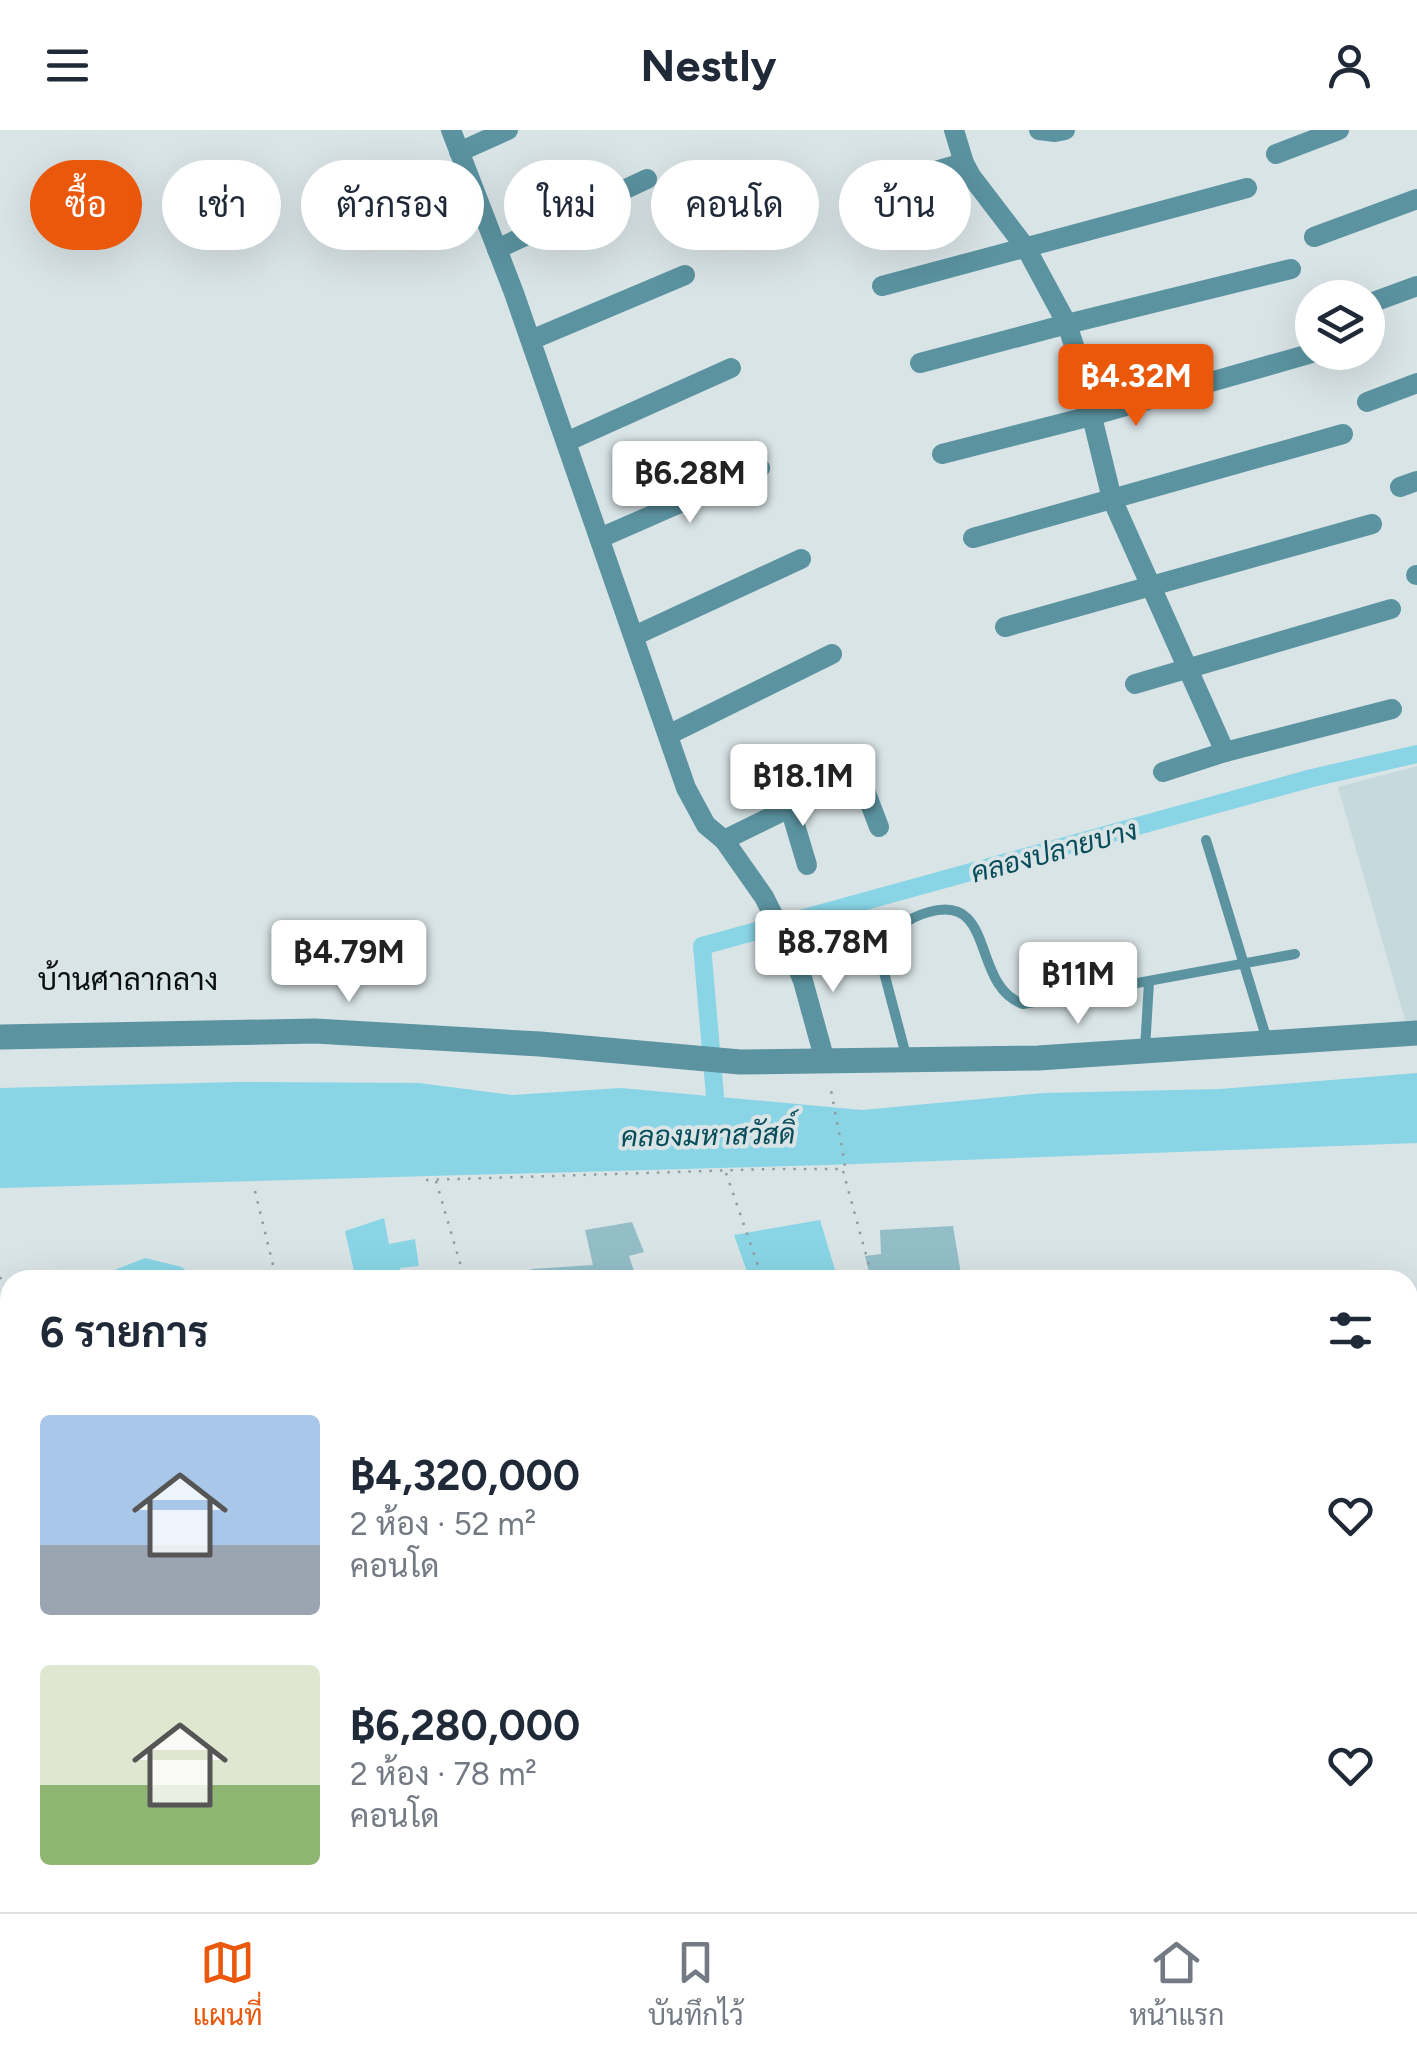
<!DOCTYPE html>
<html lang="th">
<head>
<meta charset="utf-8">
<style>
	:root { --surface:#fff; --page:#f6f6f7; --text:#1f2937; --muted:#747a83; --line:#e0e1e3; --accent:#ea580c }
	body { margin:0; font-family:Figtree,Sarabun,sans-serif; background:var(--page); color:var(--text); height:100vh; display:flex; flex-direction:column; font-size:38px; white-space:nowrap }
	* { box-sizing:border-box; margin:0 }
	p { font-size:32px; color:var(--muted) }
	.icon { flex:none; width:55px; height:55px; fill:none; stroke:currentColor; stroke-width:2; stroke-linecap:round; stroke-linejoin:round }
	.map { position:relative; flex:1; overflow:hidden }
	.drawer { position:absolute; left:0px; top:1140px; width:1418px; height:642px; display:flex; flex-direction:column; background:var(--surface); border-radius:30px 30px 0 0; box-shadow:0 10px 40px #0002 }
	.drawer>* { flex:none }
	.hud { position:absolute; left:30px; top:30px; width:1358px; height:90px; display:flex; gap:20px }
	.buttons { position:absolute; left:1295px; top:150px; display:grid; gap:20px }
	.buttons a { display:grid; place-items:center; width:90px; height:90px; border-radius:50%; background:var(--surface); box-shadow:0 10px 40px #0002; font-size:50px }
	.price { position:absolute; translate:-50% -85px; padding:0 22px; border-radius:10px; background:#fff; color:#222; font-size:32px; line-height:65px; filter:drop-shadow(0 2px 5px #0008) }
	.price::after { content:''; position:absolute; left:50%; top:60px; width:30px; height:22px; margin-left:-15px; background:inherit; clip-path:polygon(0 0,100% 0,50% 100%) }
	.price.on { background:var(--accent); color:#fff }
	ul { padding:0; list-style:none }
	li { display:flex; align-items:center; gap:30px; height:250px; padding:0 40px }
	li span { display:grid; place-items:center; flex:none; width:280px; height:200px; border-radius:10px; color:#555 }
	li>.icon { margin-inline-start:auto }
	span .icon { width:120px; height:120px; fill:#fffc; stroke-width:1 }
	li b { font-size:42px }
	h2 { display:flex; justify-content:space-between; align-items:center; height:120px; padding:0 40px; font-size:42px }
	.chip { padding:0 35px; border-radius:45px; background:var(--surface); box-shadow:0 10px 40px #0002; font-size:35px; line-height:90px }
	.chip.on { background:var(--accent); color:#fff }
	header { display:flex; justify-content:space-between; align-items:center; height:130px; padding:0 40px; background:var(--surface); font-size:45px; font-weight:700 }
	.tab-bar { display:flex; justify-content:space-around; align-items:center; height:140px; border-top:2px solid var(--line); background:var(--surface); font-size:28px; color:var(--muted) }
	.tab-bar a { display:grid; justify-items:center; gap:5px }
	.tab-bar .on { color:var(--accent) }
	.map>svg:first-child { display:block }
</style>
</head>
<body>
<header><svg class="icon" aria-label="menu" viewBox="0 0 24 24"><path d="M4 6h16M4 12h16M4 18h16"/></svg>Nestly<svg class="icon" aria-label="person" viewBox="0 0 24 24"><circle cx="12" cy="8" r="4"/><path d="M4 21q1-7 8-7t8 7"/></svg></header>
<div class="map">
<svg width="1417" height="1782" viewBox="0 0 1417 1782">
	<rect width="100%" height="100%" fill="#d9e4e6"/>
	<g fill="#c6dade">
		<polygon points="1417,636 1417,903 1409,904 1338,657"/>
		<polygon points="1408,1421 1417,1421 1417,1533 1408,1532"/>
		<polygon points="0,1486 10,1486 10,1572 0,1571"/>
	</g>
	<g fill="#93bec8">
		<polygon points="632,1092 644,1122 629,1126 637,1150 534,1150 531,1139 593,1135 585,1100"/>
		<polygon points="953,1096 962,1150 871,1150 865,1126 881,1124 880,1100"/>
		<polygon points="10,1236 10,1486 0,1486 0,1237"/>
	</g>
	<g fill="#89d5e6">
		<polygon points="1417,943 1417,1013 828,1035 0,1058 0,958 237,952 419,953 512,965 621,958 862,980 1044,963 1220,959"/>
		<polygon points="384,1088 389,1114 415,1109 419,1136 400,1138 403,1150 356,1150 345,1101"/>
		<polygon points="820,1090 838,1150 750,1150 734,1105"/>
		<polygon points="145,1128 182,1137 196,1150 89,1150"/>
	</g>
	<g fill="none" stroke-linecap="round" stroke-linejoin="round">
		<polyline stroke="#89d5e6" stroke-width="18" points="717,989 702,816 1312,648 1417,624"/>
		<g stroke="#939c9d" stroke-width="2.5" stroke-dasharray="2.5 8" stroke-linecap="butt">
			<polyline points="843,1041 873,1150"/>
			<polyline points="726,1043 763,1150"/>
			<polyline points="426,1050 769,1039 842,1039 845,1034 830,955"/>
			<polyline points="436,1051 465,1150"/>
			<polyline points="255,1061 273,1135 280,1150"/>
			<polyline points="0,1147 10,1171"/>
		</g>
		<g stroke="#5b93a0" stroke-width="10">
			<polyline points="1206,710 1267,910"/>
			<polyline points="1145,919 1149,852"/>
			<path d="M907,929L882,835C882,818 888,806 902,795C911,788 918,785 929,782C996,763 971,856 1023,874L1295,824"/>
		</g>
		<g stroke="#5b93a0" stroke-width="20">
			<polyline points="451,0 514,163 686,658 706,695 724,710 764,767 789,816 803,851 825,931"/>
			<polyline points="954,0 964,33 971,46 1026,118 1067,194 1077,225 1112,369 1225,622"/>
			<polyline points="1039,0 1055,2 1065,0"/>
			<polyline points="459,22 508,0"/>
			<polyline points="1276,24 1339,0"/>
			<polyline points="853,64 964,33"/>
			<polyline points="1314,107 1417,69"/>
			<polyline points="497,119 647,49"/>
			<polyline points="882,156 1247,58"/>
			<polyline points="1368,174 1417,156"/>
			<polyline points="531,210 685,145"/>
			<polyline points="920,233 1067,194 1291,139"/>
			<polyline points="1367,272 1417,253"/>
			<polyline points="566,312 731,238"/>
			<polyline points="942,324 1091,286 1316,222"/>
			<polyline points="1400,357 1417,351"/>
			<polyline points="600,408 760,338"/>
			<polyline points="973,408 1343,304"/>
			<polyline points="1416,445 1417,445"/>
			<polyline points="1005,497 1372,394"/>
			<polyline points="634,506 801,429"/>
			<polyline points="1135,554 1391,479"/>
			<polyline points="668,605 832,524"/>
			<polyline points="1163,642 1225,622 1392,579"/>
			<polyline points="790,678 807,735"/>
			<polyline points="724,710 853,647 861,650 879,697"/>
			<polyline points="0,1589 10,1590"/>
			<polyline points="704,1772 706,1782"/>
			<polyline points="795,1772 798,1782"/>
			<polyline points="865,1772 868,1782"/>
			<polyline points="123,1782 124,1781"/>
		</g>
		<polyline stroke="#5b93a0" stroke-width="25" points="0,907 315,901 540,914 740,932 1038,928 1417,903"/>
		<defs>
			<g id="rail">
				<polyline points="1408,1475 1417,1475"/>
				<polyline points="1408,1496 1417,1495"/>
				<polyline points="0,1500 10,1500"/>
				<polyline points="0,1517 10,1517"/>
			</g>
		</defs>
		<use href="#rail" stroke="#5b6263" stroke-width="9"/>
		<use href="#rail" stroke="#d9e4e6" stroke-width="5" stroke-dasharray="15" stroke-linecap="butt"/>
	</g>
	<g text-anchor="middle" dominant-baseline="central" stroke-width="8" stroke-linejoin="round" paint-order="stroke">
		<g font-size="28" font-style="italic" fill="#074d59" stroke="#d9e4e6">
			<text transform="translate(1054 721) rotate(-15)">คลองปลายบาง</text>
			<text transform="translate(708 1005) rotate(-1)">คลองมหาสวัสดิ์</text>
		</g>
		<g font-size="30" fill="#0a0e0e" stroke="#d9e4e6">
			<text x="128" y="849">บ้านศาลากลาง</text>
		</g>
	</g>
</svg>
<div class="buttons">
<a><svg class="icon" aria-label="layers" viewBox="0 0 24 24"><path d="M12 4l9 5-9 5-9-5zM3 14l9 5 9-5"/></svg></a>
</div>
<b class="price on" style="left:1136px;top:299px">฿4.32M</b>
<b class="price" style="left:690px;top:396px">฿6.28M</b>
<b class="price" style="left:803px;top:699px">฿18.1M</b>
<b class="price" style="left:833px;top:865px">฿8.78M</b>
<b class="price" style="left:349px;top:875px">฿4.79M</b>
<b class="price" style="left:1078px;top:897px">฿11M</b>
<div class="hud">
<a class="chip on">ซื้อ</a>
<a class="chip">เช่า</a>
<a class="chip">ตัวกรอง</a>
<a class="chip">ใหม่</a>
<a class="chip">คอนโด</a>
<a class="chip">บ้าน</a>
</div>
<section class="drawer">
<h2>6 รายการ<svg class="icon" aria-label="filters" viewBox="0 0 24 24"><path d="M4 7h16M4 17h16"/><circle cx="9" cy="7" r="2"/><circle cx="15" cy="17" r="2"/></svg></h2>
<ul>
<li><span style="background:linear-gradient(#a9c7e8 65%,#9aa5b1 0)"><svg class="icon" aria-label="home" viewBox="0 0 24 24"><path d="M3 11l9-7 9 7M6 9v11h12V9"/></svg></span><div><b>฿4,320,000</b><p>2 ห้อง · 52 m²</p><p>คอนโด</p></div><svg class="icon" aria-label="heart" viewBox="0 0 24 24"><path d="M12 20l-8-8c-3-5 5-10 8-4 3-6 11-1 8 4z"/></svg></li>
<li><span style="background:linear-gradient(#dfe7d0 60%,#8fb573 0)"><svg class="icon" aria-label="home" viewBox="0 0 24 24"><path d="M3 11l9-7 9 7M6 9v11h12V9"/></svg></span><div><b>฿6,280,000</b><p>2 ห้อง · 78 m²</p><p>คอนโด</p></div><svg class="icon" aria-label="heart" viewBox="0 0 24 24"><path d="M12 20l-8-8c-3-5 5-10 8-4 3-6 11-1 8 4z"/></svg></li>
</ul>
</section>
</div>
<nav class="tab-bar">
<a class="on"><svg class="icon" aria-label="map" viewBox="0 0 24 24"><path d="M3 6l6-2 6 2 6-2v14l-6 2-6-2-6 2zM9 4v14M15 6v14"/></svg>แผนที่</a>
<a><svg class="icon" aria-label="saved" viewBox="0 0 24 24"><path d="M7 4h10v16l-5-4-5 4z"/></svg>บันทึกไว้</a>
<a><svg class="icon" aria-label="home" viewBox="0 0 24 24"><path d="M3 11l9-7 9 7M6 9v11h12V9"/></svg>หน้าแรก</a>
</nav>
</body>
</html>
